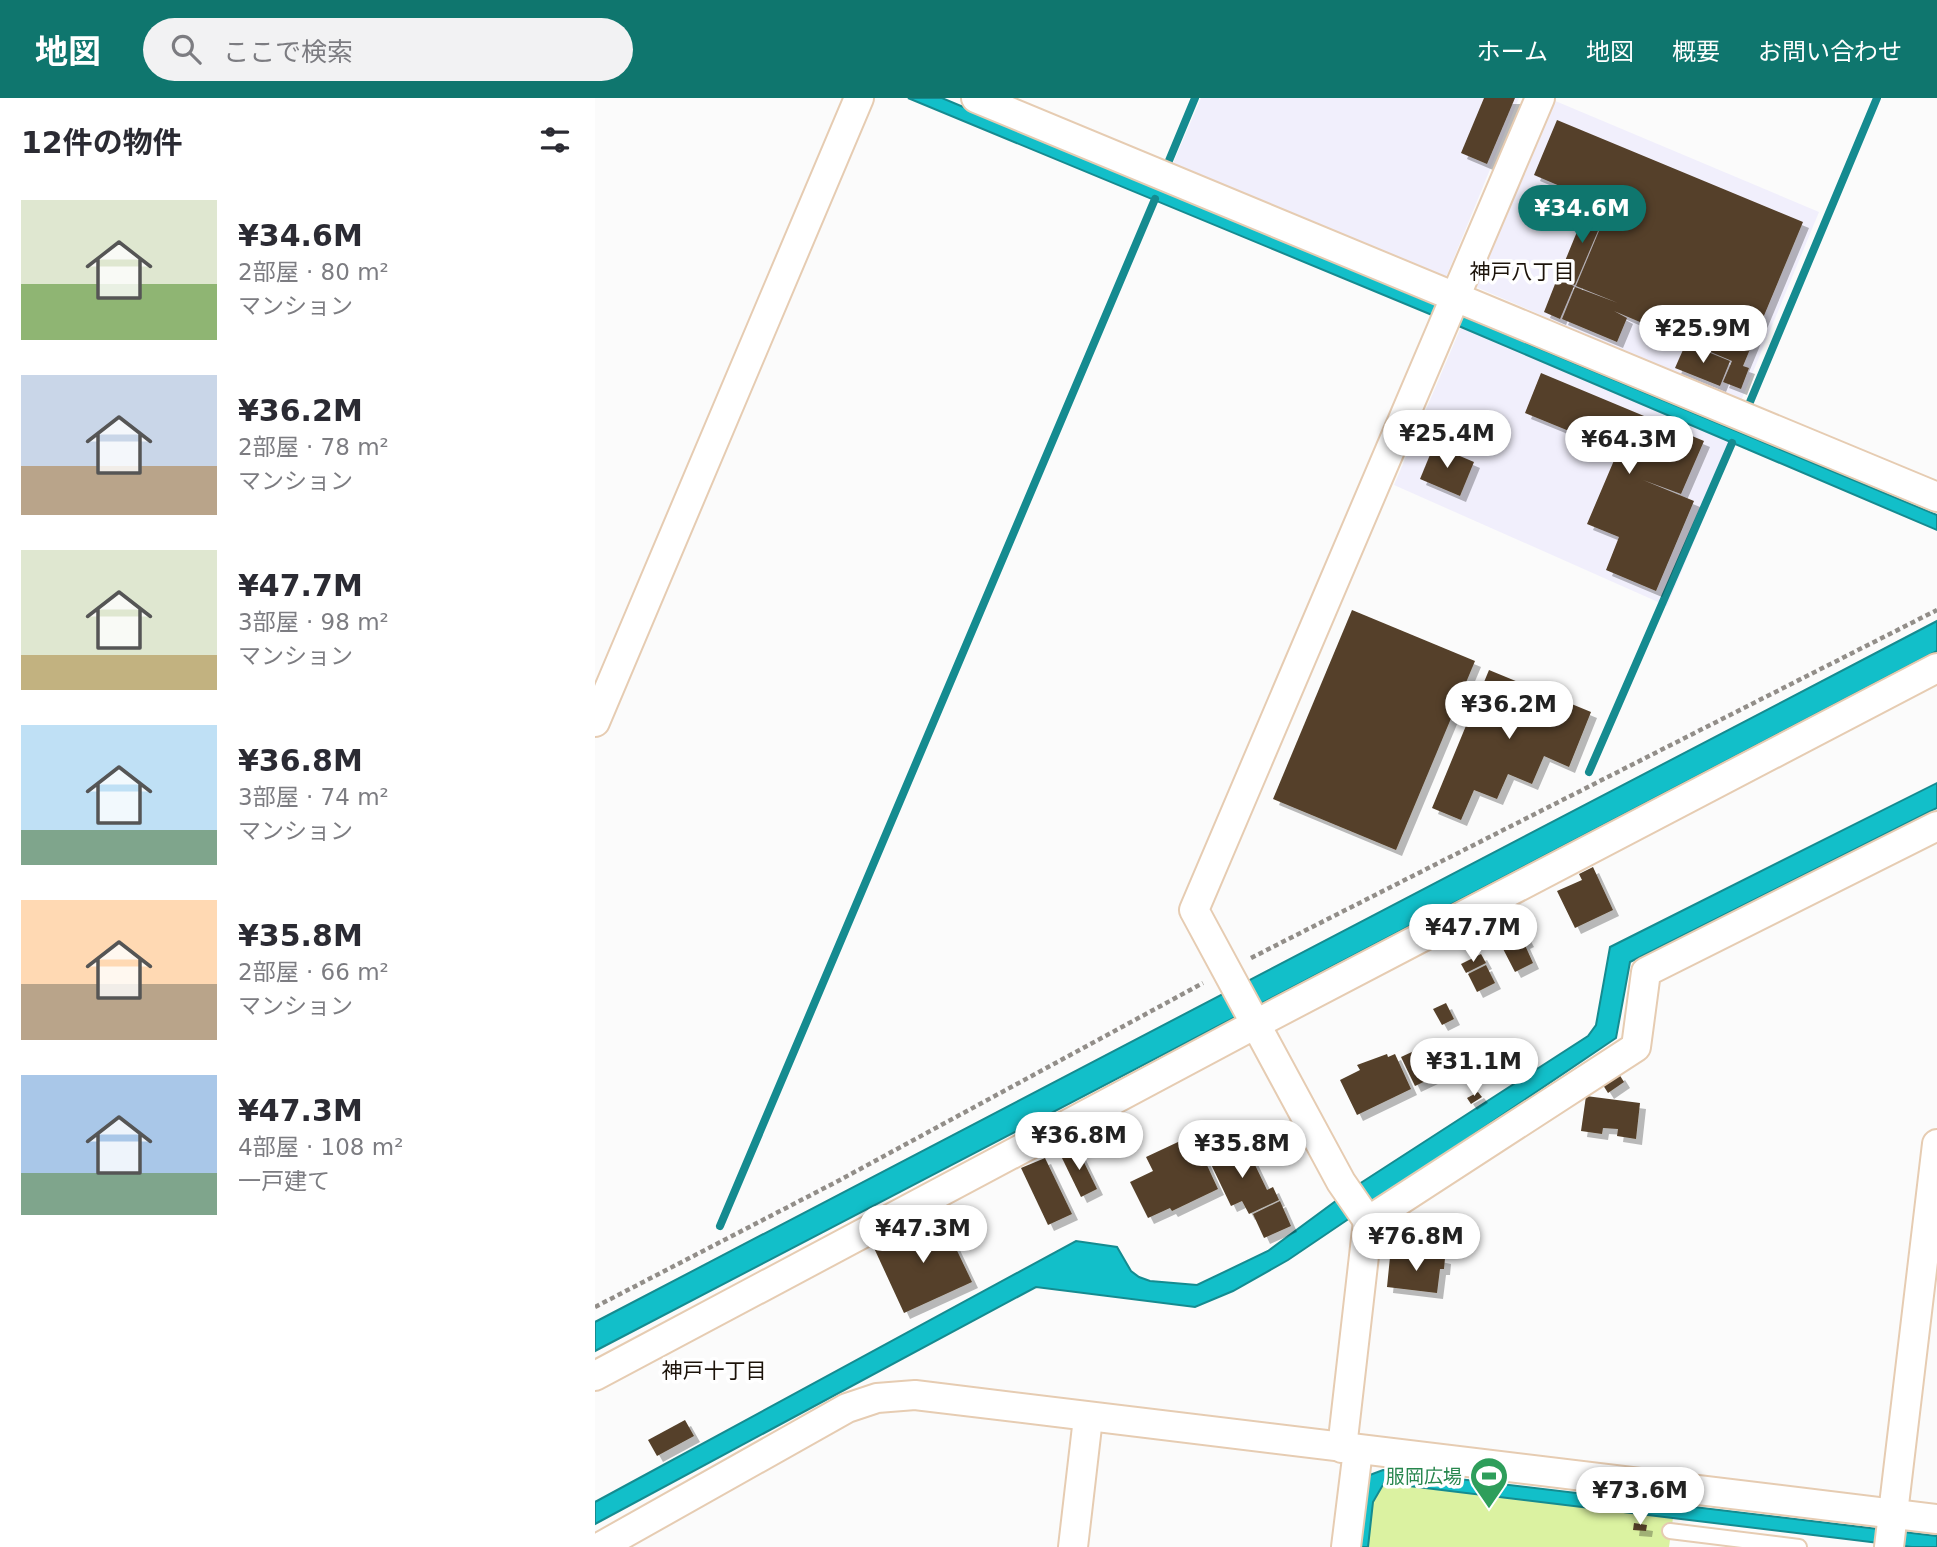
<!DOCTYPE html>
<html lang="ja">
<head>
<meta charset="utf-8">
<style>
	:root { --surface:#fff; --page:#f2f2f3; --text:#2b2b33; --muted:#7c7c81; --accent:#0f766e }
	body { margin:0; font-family:"DejaVu Sans","Noto Sans JP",sans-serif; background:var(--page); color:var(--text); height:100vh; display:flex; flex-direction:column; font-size:26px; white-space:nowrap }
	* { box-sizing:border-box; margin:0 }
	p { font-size:23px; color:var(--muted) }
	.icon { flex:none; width:38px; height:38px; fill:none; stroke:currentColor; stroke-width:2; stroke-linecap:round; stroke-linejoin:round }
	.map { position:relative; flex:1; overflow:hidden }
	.details { display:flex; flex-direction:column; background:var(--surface); width:595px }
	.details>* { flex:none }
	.price { position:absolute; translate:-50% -60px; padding:0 16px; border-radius:24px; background:#fff; color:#222; font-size:23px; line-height:46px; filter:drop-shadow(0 2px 4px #0008) }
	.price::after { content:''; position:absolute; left:50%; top:42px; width:21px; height:16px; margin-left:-10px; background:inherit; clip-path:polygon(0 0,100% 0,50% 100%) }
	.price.current { background:var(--accent); color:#fff }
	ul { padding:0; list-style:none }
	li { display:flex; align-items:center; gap:21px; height:175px; padding:0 21px }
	li span { display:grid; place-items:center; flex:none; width:196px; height:140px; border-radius:0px; color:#555 }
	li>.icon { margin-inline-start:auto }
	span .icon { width:84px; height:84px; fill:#fffc; stroke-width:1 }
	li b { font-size:30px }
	h2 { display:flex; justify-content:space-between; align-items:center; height:84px; padding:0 21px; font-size:30px }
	header { display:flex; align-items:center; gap:42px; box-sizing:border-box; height:98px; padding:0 35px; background:var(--accent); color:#fff }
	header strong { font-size:33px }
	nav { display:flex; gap:38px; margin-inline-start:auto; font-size:24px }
	.search { width:490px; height:63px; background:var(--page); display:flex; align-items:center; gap:18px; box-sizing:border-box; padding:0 24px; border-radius:38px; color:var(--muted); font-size:26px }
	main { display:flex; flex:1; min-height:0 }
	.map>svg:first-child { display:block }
</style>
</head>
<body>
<header>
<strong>地図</strong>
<div class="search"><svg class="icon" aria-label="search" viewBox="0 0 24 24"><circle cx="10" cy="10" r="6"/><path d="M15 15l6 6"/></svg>ここで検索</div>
<nav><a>ホーム</a><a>地図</a><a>概要</a><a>お問い合わせ</a></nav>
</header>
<main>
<section class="details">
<h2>12件の物件<svg class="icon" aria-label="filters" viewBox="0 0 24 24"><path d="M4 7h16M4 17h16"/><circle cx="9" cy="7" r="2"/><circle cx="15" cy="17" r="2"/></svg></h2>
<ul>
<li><span style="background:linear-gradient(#dfe7d0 60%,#8fb573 0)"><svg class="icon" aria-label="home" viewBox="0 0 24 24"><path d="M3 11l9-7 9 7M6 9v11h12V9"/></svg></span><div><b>¥34.6M</b><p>2部屋 · 80 m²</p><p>マンション</p></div></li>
<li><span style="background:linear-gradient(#c9d6e8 65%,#b9a48a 0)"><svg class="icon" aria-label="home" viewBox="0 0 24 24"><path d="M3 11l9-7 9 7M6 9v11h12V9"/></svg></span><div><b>¥36.2M</b><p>2部屋 · 78 m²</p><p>マンション</p></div></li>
<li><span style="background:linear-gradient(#dfe7d0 75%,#c2b280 0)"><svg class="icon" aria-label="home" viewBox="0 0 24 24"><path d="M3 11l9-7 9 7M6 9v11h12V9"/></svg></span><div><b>¥47.7M</b><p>3部屋 · 98 m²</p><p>マンション</p></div></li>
<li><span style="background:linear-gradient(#bfe0f5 75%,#7fa58c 0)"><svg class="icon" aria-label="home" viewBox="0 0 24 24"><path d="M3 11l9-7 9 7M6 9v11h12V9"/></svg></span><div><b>¥36.8M</b><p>3部屋 · 74 m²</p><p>マンション</p></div></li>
<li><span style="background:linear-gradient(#ffd9b3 60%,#b9a48a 0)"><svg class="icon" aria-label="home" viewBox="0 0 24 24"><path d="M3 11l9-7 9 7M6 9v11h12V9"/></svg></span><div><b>¥35.8M</b><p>2部屋 · 66 m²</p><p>マンション</p></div></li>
<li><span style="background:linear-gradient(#a9c7e8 70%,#7fa58c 0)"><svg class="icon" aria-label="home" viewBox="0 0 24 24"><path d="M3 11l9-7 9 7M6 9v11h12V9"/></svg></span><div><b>¥47.3M</b><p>4部屋 · 108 m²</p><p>一戸建て</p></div></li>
</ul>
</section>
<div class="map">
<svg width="1342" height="1449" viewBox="0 0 1342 1449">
	<defs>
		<filter id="shadow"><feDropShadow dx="6" dy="6" stdDeviation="0" flood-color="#0004"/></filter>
	</defs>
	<rect width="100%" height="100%" fill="#fbfbfb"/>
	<g fill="#f1effc">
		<polygon points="606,0 924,0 850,182 576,70"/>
		<polygon points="958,2 1224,114 1146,303 881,189"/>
		<polygon points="866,229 1140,346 1072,508 799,387"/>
	</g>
	<polygon fill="#dbf2a1" points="788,1385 1078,1420 1074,1449 773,1449 778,1404"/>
	<g fill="#12bfc9" stroke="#158b90" stroke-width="2">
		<polygon points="313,0 347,0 1342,417 1342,432 866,229"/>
		<polygon points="1342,523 1342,553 0,1253 0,1224"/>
		<polygon points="1342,685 1342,710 1035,864 1021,940 693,1162 638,1193 600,1209 441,1189 0,1426 0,1404 481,1143 522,1149 536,1173 544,1179 555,1183 602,1187 673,1153 761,1088 993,938 1001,927 1015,849"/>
		<polygon points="788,1372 1342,1438 1342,1449 1317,1449 789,1385 778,1404 773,1449 764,1449 772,1378"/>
	</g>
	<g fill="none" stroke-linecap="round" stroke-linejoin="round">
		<g stroke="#158b90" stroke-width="8">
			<polyline points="573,65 600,0"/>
			<polyline points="1155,304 1282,0"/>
			<polyline points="994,674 1137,345"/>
			<polyline points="125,1128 560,101"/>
		</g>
	</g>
	<g fill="#554029" filter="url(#shadow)">
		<polygon points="889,0 920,0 892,66 866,55"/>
		<polygon points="962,22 1208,124 1148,268 1154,270 1146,291 1128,284 1137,263 1019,213 1032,220 1022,244 967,221 980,189 1023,205 981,188 1014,109 939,77"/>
		<polygon points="993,107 1011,114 980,187 963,180"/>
		<polygon points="962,181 979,188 965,221 949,214"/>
		<polygon points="1091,245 1135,263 1125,288 1080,270"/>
		<polygon points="946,275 1109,343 1086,396 1048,382 1099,403 1061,493 1011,472 1024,439 992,426 1023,353 930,315"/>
		<polygon points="839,347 879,364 865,398 825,381"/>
		<polygon points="757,512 880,563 801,752 678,701"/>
		<polygon points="894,572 996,614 974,669 949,658 937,686 913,676 902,701 879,692 866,722 837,710"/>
		<polygon points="998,769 1018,812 980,830 962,793 987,782 984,776"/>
		<polygon points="928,834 933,843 929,845 938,865 920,874 905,845"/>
		<polygon points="886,856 891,865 871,875 866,866"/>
		<polygon points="891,867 900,885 882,894 873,876"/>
		<polygon points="851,905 859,921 847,927 838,911"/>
		<polygon points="845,941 858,970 820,988 806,959"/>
		<polygon points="792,956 793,959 800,956 816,991 762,1017 745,982 765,972 762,967"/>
		<polygon points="1024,976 1029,984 1013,995 1008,987"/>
		<polygon points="883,994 887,999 876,1006 872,1000"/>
		<polygon points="991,998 1045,1005 1041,1041 1022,1038 1023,1031 1008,1030 1007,1036 986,1033"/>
		<polygon points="598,1037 623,1091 577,1113 575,1110 553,1120 535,1084 558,1073 551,1059"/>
		<polygon points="650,1046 672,1092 678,1089 684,1102 654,1116 647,1103 636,1108 614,1062"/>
		<polygon points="482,1050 502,1091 486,1099 466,1058"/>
		<polygon points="450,1060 477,1116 453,1127 426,1070"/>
		<polygon points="685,1103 696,1128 669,1140 658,1116"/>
		<polygon points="346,1119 377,1184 309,1215 279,1150"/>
		<polygon points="826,1155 850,1160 849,1171 845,1171 842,1195 792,1189 795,1159 825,1162"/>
		<polygon points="90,1322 99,1338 62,1358 53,1342"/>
		<polygon points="1039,1425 1052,1427 1051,1433 1038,1432"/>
	</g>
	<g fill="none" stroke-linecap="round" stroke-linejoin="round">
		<defs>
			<polyline id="lane" points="1075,1433 1204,1449"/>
			<g id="street">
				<polyline points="381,0 1342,399"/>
				<polyline points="0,624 264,0"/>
				<polyline points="773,1123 746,1084 599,812 945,0"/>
				<polyline points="0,1278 659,927 1342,570"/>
				<polyline points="747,1350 773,1123 1041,949 1051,874 1342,728"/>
				<polyline points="5,1449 252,1310 282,1300 320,1297 1342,1421"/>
				<polyline points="478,1449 493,1320"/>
				<polyline points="751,1449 763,1352"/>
				<polyline points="1294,1449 1342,1046"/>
			</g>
		</defs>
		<use href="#lane" stroke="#e6ccb2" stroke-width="18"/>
		<use href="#street" stroke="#e6ccb2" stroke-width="32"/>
		<g stroke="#928e89" stroke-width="4.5" stroke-dasharray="5 3.5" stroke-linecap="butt">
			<polyline points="656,860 1342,512"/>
			<polyline points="0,1209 243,1083 608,885"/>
		</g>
		<use href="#lane" stroke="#fff" stroke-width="14"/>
		<use href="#street" stroke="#fff" stroke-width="28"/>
	</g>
	<defs>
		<symbol id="stadium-pin" viewBox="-11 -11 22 30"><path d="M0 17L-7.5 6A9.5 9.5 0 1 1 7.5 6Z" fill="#2e9e5b" stroke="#fff"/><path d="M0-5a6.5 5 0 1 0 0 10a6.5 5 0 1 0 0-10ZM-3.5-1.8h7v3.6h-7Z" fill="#fff"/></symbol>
	</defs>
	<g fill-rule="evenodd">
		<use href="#stadium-pin" x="872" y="1356" width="44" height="60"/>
	</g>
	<g text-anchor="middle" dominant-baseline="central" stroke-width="7" stroke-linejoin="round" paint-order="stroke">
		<g font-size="19" fill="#27864d" stroke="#fff" text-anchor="end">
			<text x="867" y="1378">服岡広場</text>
		</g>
		<g font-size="21" fill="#1c130a" stroke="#fff">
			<text x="927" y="174">神戸八丁目</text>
			<text x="119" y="1273">神戸十丁目</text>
		</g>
	</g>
</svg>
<b class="price current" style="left:987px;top:147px">¥34.6M</b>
<b class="price" style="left:1108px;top:267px">¥25.9M</b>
<b class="price" style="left:852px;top:372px">¥25.4M</b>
<b class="price" style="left:1034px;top:378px">¥64.3M</b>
<b class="price" style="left:914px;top:643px">¥36.2M</b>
<b class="price" style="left:878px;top:866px">¥47.7M</b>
<b class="price" style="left:879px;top:1000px">¥31.1M</b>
<b class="price" style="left:484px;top:1074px">¥36.8M</b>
<b class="price" style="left:647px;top:1082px">¥35.8M</b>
<b class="price" style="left:328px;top:1167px">¥47.3M</b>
<b class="price" style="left:821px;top:1175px">¥76.8M</b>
<b class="price" style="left:1045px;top:1429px">¥73.6M</b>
</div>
</main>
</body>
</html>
